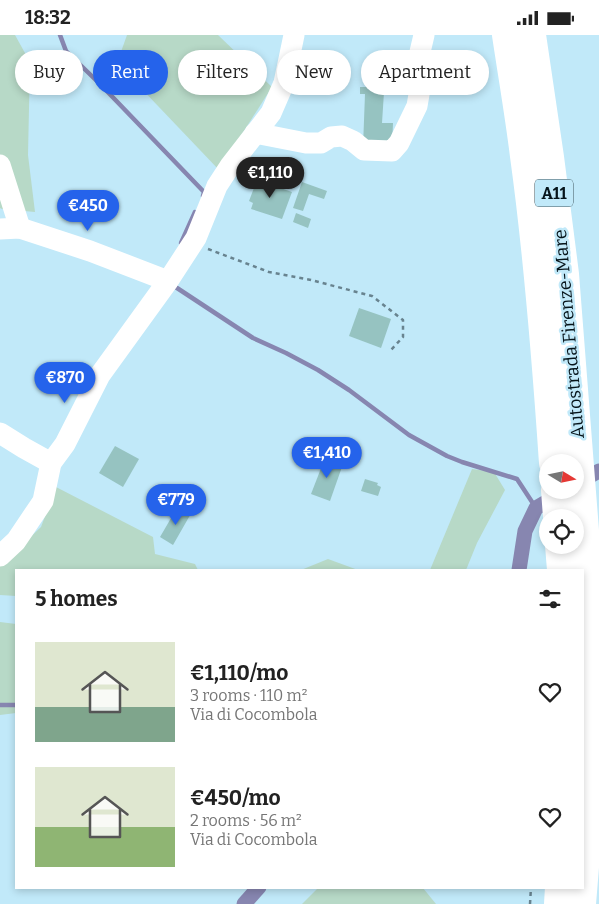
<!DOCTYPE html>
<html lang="en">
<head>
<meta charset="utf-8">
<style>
	:root { --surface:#fff; --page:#f6f6f6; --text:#222; --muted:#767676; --accent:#2563eb }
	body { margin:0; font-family:Bitter,serif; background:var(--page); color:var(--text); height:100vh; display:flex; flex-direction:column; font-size:19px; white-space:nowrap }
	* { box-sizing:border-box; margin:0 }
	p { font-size:16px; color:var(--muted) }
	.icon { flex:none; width:28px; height:28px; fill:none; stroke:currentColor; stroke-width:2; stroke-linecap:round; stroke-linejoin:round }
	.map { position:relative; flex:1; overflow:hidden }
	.panel { position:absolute; left:15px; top:534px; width:569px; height:320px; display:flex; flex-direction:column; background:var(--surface); border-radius:0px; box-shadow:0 2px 8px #0003 }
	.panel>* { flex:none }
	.guide { position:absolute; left:15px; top:15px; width:570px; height:45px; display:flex; gap:10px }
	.needle { width:32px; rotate:100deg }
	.controls { position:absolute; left:539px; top:419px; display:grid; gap:10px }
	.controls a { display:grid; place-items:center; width:45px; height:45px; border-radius:50%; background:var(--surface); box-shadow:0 2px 8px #0003; font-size:25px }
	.price { position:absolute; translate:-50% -42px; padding:0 11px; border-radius:18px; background:var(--accent); color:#fff; font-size:16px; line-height:32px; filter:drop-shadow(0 1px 2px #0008) }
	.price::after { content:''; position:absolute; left:50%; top:30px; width:15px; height:11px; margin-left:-8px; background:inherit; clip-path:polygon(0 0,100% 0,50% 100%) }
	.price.on { background:#222; color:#fff }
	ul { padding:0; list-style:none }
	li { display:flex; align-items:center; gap:15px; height:125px; padding:0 20px }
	li span { display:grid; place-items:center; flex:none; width:140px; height:100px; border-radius:0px; color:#555 }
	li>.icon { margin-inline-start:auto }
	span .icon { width:60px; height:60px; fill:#fffc; stroke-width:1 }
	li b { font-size:21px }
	h2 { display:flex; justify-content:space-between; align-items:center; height:60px; padding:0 20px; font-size:21px }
	.chip { padding:0 18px; border-radius:22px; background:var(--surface); box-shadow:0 2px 8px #0003; font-size:18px; line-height:45px }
	.chip.on { background:var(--accent); color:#fff }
	.status { display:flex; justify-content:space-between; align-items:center; height:35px; padding:0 25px; background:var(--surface); direction:ltr }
	.status svg { height:14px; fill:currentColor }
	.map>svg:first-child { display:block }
</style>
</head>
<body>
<div class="status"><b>18:32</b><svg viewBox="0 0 49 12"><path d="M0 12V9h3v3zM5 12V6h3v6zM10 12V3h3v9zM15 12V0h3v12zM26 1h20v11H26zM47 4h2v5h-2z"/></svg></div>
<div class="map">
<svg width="599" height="869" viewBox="0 0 599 869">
	<rect width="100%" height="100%" fill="#c1e9f9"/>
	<g fill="#b7d9c7">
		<polygon points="0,0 15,0 30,27 28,120 35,177 2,174 0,173"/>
		<polygon points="127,0 218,0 272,52 219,135 117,28"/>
		<polygon points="472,434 494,437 505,455 477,508 466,535 430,535"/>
		<polygon points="56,452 153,502 155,519 195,529 198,535 16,535 16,561 0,560 0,531 41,492"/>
		<polygon points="328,524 358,535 301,535"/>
		<polygon points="0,587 16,589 16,678 0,680"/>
		<polygon points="319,852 423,853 436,869 302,869"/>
	</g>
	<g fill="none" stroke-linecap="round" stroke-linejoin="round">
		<g stroke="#8786b0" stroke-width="4.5">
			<polyline points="60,0 66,16 101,50 204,157 203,161"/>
			<polyline points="181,208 195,177"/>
			<polyline points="174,251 253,303 286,318 318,335 349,355 409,400 447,421 462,427 517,444 536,473"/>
			<polyline points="0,670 16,670"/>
		</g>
		<g stroke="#8786b0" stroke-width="15">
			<polyline points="576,449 599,436"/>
			<polyline points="519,535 525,496 536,473 560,459"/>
			<polyline points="244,869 259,852"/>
		</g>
	</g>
	<g fill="#96c3c1">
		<polygon points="360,52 375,52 375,57 384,57 382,88 393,88 392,112 363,112 365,59 360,59"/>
		<polygon points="257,145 292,157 282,184 251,174 253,168 249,166"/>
		<polygon points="302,147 327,156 324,164 309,159 303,176 293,173"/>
		<polygon points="296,178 311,184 308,193 293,187"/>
		<polygon points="359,273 391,284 381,313 349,301"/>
		<polygon points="115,411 139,424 123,452 99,438"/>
		<polygon points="325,423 343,429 330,466 311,459"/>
		<polygon points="365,444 378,448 377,450 381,452 378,461 361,456"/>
		<polygon points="185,471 193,475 173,510 160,502 174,478 179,482"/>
	</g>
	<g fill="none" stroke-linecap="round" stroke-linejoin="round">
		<g stroke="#68838f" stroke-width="2.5" stroke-dasharray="4 4" stroke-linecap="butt">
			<polyline points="208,214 269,237 311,245 372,261 403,285 403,302 390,316"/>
			<polyline points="530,869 531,852"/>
		</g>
		<g stroke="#fff" stroke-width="21">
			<polyline points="255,98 306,108 321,108 331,102 342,101 353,106 364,115 392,116 399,108 417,71 422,42 420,17 424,0"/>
			<polyline points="0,130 20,193"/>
			<polyline points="0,194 20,193 90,216 168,246"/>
			<polyline points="0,398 24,413 51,428"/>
			<polyline points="0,521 16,506 43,466 51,428 65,409 100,340 168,246 196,203 217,151 230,131 271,78 284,48 294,0"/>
		</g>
		<g stroke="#fff" stroke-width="28">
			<path d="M506,0C512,40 519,80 524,121C538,222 546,325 553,428"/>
			<polyline points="532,0 550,122 565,239 589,547 592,669 588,795 582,869"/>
			<polyline points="555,455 557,482"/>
			<polyline points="559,510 561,535"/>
			<polyline points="558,869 559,852"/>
		</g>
	</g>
	<g text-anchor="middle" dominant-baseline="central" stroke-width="5" stroke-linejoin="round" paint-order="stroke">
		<rect fill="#c1e9f9" stroke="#3e545d" stroke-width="1" x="535" y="144.5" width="38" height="27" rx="4"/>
		<g font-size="16" font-weight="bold" fill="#06141a">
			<text x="554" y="158">A11</text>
		</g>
		<g font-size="18" fill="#06141a" stroke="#c1e9f9">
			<text transform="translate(569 299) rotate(-95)">Autostrada Firenze-Mare</text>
		</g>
	</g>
</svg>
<div class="controls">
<a><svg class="needle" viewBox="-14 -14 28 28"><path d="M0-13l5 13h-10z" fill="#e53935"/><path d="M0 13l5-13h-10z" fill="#767676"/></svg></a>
<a><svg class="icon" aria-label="locate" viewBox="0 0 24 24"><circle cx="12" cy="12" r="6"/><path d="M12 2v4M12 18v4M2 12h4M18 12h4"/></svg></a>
</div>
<b class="price on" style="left:270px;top:164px">€1,110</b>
<b class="price" style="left:88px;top:197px">€450</b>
<b class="price" style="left:65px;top:369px">€870</b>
<b class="price" style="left:327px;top:444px">€1,410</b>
<b class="price" style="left:176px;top:491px">€779</b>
<div class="guide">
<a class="chip">Buy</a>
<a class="chip on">Rent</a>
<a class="chip">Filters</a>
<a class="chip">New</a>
<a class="chip">Apartment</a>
</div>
<section class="panel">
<h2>5 homes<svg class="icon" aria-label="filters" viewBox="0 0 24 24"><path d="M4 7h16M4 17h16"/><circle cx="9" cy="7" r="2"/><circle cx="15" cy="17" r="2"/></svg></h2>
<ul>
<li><span style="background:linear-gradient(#dfe7d0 65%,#7fa58c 0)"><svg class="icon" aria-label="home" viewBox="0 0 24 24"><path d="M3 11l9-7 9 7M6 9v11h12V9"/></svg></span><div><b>€1,110/mo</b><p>3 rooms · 110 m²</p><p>Via di Cocombola</p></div><svg class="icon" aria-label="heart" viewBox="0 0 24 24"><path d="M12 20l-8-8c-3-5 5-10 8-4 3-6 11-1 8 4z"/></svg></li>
<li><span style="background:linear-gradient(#dfe7d0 60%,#8fb573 0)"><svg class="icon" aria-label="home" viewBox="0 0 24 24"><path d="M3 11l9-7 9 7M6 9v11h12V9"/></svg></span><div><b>€450/mo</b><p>2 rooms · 56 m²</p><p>Via di Cocombola</p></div><svg class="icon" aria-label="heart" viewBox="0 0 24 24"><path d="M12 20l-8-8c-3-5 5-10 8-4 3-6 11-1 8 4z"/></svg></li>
</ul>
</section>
</div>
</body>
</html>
